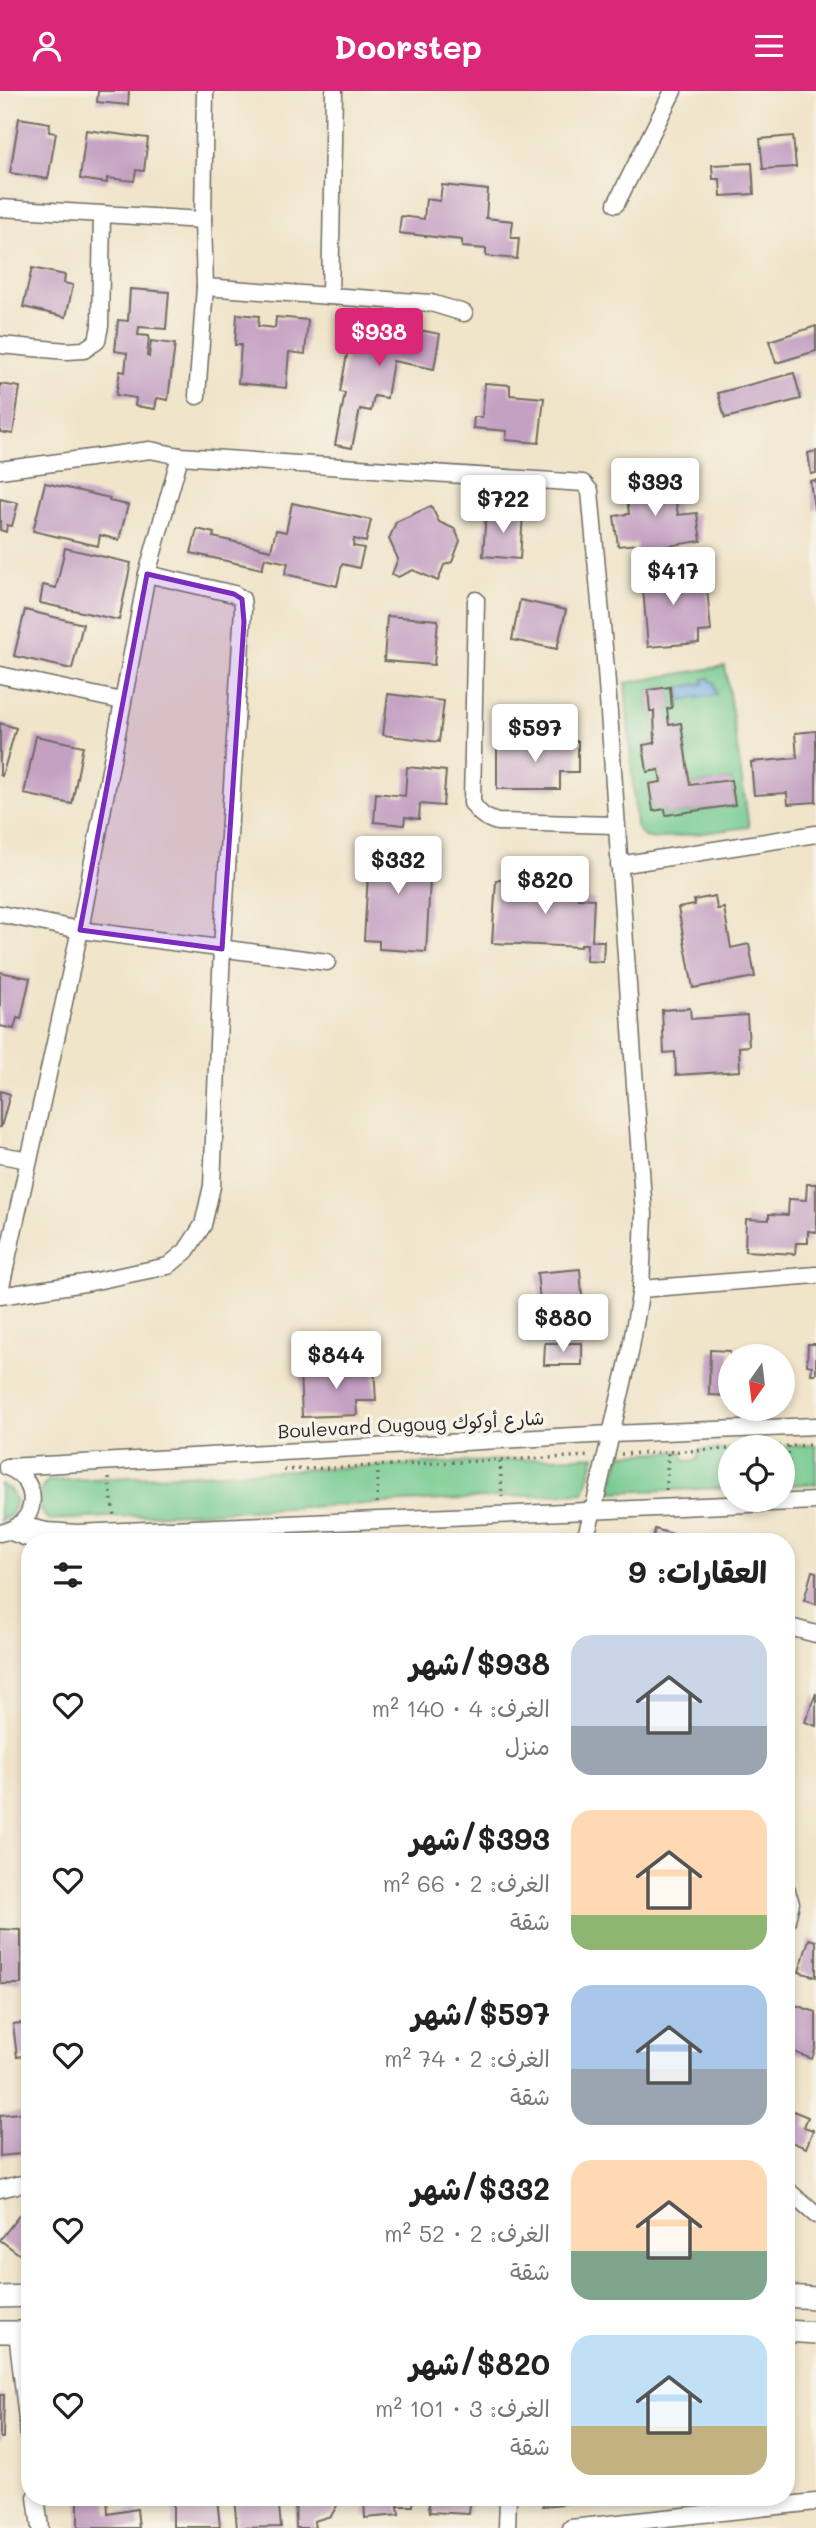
<!DOCTYPE html>
<html lang="ar">
<head>
<meta charset="utf-8">
<style>
	:root { --surface:#fff; --page:#f2f2f2; --text:#222; --muted:#767676; --accent:#db2777 }
	body { margin:0; font-family:Mali,"Playpen Sans Arabic",sans-serif; background:var(--page); color:var(--text); direction:rtl; height:100vh; display:flex; flex-direction:column; font-size:26px; white-space:nowrap }
	* { box-sizing:border-box; margin:0 }
	p { font-size:23px; color:var(--muted) }
	.icon { flex:none; width:38px; height:38px; fill:none; stroke:currentColor; stroke-width:2; stroke-linecap:round; stroke-linejoin:round }
	.map { position:relative; flex:1; overflow:hidden; direction:ltr }
	.drawer { position:absolute; left:21px; top:1442px; width:774px; height:973px; display:flex; flex-direction:column; background:var(--surface); border-radius:28px; box-shadow:0 4px 10px #0003; direction:rtl }
	.drawer>* { flex:none }
	.needle { width:46px; rotate:194deg }
	.buttons { position:absolute; left:718px; top:1253px; display:grid; gap:14px }
	.buttons a { display:grid; place-items:center; width:77px; height:77px; border-radius:50%; background:var(--surface); box-shadow:0 4px 10px #0003; font-size:35px }
	.price { position:absolute; translate:-50% -60px; padding:0 16px; border-radius:7px; background:#fff; color:#222; font-size:23px; line-height:46px; filter:drop-shadow(0 2px 4px #0008) }
	.price::after { content:''; position:absolute; left:50%; top:42px; width:21px; height:16px; margin-left:-10px; background:inherit; clip-path:polygon(0 0,100% 0,50% 100%) }
	.price.active { background:var(--accent); color:#fff }
	ul { padding:0; list-style:none }
	li { display:flex; align-items:center; gap:21px; height:175px; padding:0 28px }
	li span { display:grid; place-items:center; flex:none; width:196px; height:140px; border-radius:21px; color:#555 }
	li>.icon { margin-inline-start:auto }
	span .icon { width:84px; height:84px; fill:#fffc; stroke-width:1 }
	li b { font-size:30px }
	h2 { display:flex; justify-content:space-between; align-items:center; height:84px; padding:0 28px; font-size:30px }
	header { display:flex; justify-content:space-between; align-items:center; height:91px; padding:0 28px; background:var(--accent); color:#fff; font-size:32px; font-weight:800 }
	.map>svg:first-child { display:block }
</style>
</head>
<body>
<header><svg class="icon" aria-label="menu" viewBox="0 0 24 24"><path d="M4 6h16M4 12h16M4 18h16"/></svg>Doorstep<svg class="icon" aria-label="person" viewBox="0 0 24 24"><circle cx="12" cy="8" r="4"/><path d="M4 21q1-7 8-7t8 7"/></svg></header>
<div class="map">
<svg width="816" height="2437" viewBox="0 0 816 2437">
	<rect width="100%" height="100%" fill="#f7f3e8"/>
	<filter id="ink" filterUnits="userSpaceOnUse"><feTurbulence type="fractalNoise" baseFrequency=".0143" numOctaves="2"/><feDisplacementMap in="SourceGraphic" scale="14" xChannelSelector="R" yChannelSelector="G"/><feConvolveMatrix kernelMatrix="1 2 1 2 8 2 1 2 1" color-interpolation-filters="sRGB"/></filter>
	<filter id="wash" filterUnits="userSpaceOnUse"><feTurbulence type="fractalNoise" baseFrequency=".00686" numOctaves="4" result="noise"/><feDisplacementMap in="SourceGraphic" scale="28" xChannelSelector="R" yChannelSelector="G"/><feGaussianBlur stdDeviation="1.57" result="paint"/><feColorMatrix in="noise" values="0 0 0 0 0 0 0 0 0 0 0 0 0 0 0 0 0 1.4 0 .05"/><feComposite in="paint" operator="in"/></filter>
	<g filter="url(#wash)">
		<rect width="100%" height="100%" fill="#f0e4c9"/>
		<g fill="#73ca8f" stroke="#4f7a5d" stroke-width="2" fill-rule="evenodd">
			<path d="M725,575L749,736L657,748L644,746L636,735L625,592ZM709,587L710,591L681,609L680,596L704,592V588ZM669,596L672,617L667,618L669,634L681,633L690,694L731,689L735,714L666,724L665,718L653,719L650,693L661,691L659,679L647,680L643,654L655,652L654,620H650L648,599Z"/>
			<polygon points="816,1354 816,1393 782,1394 782,1384 789,1384 789,1369 782,1371 782,1356 765,1356"/>
			<polygon points="730,1358 730,1397 610,1401 621,1363 682,1360 685,1370 698,1369 699,1359"/>
			<path d="M595,1365L584,1402L49,1429C37,1420 37,1399 48,1390Z"/>
			<polygon points="0,1393 10,1399 16,1410 12,1423 0,1430"/>
		</g>
		<polygon fill="#74ade4" stroke="#506c88" stroke-width="2" points="710,587 711,591 714,591 716,604 681,609 679,596 704,593 703,588"/>
		<g id="blocks">
			<g fill="#c4a0c3">
				<polygon points="98,0 129,0 128,14 97,11"/>
				<polygon points="19,27 50,32 49,41 56,42 48,88 10,82"/>
				<polygon points="86,39 148,47 144,80 136,79 134,90 107,87 107,92 80,88"/>
				<polygon points="793,45 796,76 763,78 760,48"/>
				<polygon points="752,72 754,103 721,105 720,88 713,88 712,74"/>
				<polygon points="442,94 488,99 486,127 513,130 511,147 519,147 517,168 486,165 486,158 462,156 462,149 399,142 401,125 424,128 426,108 440,110"/>
				<polygon points="32,177 65,184 64,192 73,194 66,226 23,216"/>
				<polygon points="130,198 169,201 166,238 139,236 138,244 149,245 147,265 149,266 151,250 175,253 168,309 157,307 155,318 135,315 136,307 116,304 120,280 125,281 127,262 115,260 118,229 128,230"/>
				<polygon points="237,223 259,225 258,235 275,237 276,226 308,229 305,263 289,261 286,297 238,292 241,254 235,254"/>
				<polygon points="363,228 440,243 434,278 393,270 387,307 374,305 371,320 360,318 352,357 335,354 345,302 340,301 349,253 358,255"/>
				<polygon points="816,235 816,260 776,272 769,250"/>
				<polygon points="794,282 801,308 725,327 718,302"/>
				<polygon points="485,292 510,294 510,304 544,307 539,352 506,349 507,340 473,337 474,326 482,326"/>
				<polygon points="0,293 20,296 13,343 0,341"/>
				<polygon points="816,360 816,382 811,383 808,362"/>
				<polygon points="671,378 678,424 697,422 701,450 666,455 668,466 638,470 636,453 618,455 614,425 629,423 626,398 639,396 637,383"/>
				<polygon points="816,389 816,419 814,419 810,390"/>
				<polygon points="45,392 110,407 109,410 128,414 119,449 100,444 98,455 33,440"/>
				<polygon points="0,408 18,412 12,435 7,434 6,441 0,439"/>
				<polygon points="292,412 371,429 366,451 354,448 353,455 364,457 359,477 342,473 337,495 285,483 288,472 265,467 262,478 191,462 197,438 214,442 213,446 271,459 276,439 286,441"/>
				<polygon points="431,415 439,431 455,438 460,450 452,471 444,474 438,490 413,479 398,486 392,483 398,468 389,448 396,431"/>
				<polygon points="486,420 523,423 520,468 483,465"/>
				<polygon points="65,457 131,472 119,529 40,512 43,494 56,497"/>
				<polygon points="681,472 683,499 707,497 711,540 699,541 699,552 648,556 641,475"/>
				<polygon points="520,509 566,519 557,558 512,549"/>
				<polygon points="25,519 83,533 72,578 14,565"/>
				<polygon points="387,525 438,529 434,574 384,570"/>
				<polygon points="670,596 672,617 667,618 669,634 681,632 690,694 731,689 735,714 666,724 665,718 653,720 649,693 661,691 659,679 647,681 643,654 655,652 654,620 650,620 648,599"/>
				<polygon points="388,603 444,610 439,651 383,644"/>
				<polygon points="0,632 16,637 2,685 0,684"/>
				<polygon points="816,640 816,711 788,713 787,702 754,704 751,671 797,667 795,642"/>
				<polygon points="36,645 83,655 72,713 24,703"/>
				<polygon points="497,650 578,650 578,681 560,681 560,698 497,698"/>
				<polygon points="407,676 446,680 443,715 420,713 419,728 405,726 404,734 374,731 376,702 405,705"/>
				<polygon points="370,750 432,754 426,861 379,858 379,850 364,849"/>
				<polygon points="496,789 579,793 578,807 594,808 592,850 604,850 603,871 586,870 587,853 581,853 581,856 492,852"/>
				<polygon points="715,805 717,818 724,817 731,857 749,853 755,886 693,897 678,817 695,814 694,809"/>
				<polygon points="0,881 30,887 21,928 17,927 14,938 0,935"/>
				<polygon points="690,917 691,928 747,924 749,955 739,956 740,980 676,984 675,961 664,962 662,919"/>
				<polygon points="0,1000 10,1003 1,1036 0,1036"/>
				<polygon points="807,1093 816,1093 816,1141 808,1140 808,1152 796,1152 795,1163 745,1160 746,1128 769,1129 769,1123 788,1124 789,1108 806,1109"/>
				<polygon points="580,1178 585,1243 544,1247 537,1182"/>
				<polygon points="545,1252 582,1252 582,1274 544,1274"/>
				<polygon points="808,1253 816,1253 816,1283 811,1283 812,1275 807,1274"/>
				<polygon points="710,1259 730,1260 730,1305 709,1304"/>
				<polygon points="374,1276 376,1310 356,1310 357,1324 302,1326 300,1279"/>
				<polygon points="655,1438 697,1450 697,1451 652,1451"/>
				<polygon points="812,1480 816,1481 816,1513 804,1509"/>
				<polygon points="786,1581 793,1583 786,1604"/>
				<polygon points="816,1602 816,1635 805,1631"/>
				<polygon points="0,1838 21,1839 21,1893 0,1893"/>
				<polygon points="809,1848 816,1850 816,1886 799,1881"/>
				<polygon points="786,1911 816,1921 816,1956 812,1968 786,1958"/>
				<polygon points="30,1931 30,1964 17,1966 13,1933"/>
				<polygon points="786,2017 808,2026 804,2036 813,2039 806,2057 786,2049 789,2038 786,2037"/>
				<polygon points="30,2021 30,2062 0,2065 0,2024"/>
				<polygon points="24,2118 30,2122 30,2171 0,2149"/>
				<polygon points="0,2304 4,2304 3,2347 0,2347"/>
				<polygon points="107,2406 108,2423 137,2418 139,2437 78,2437 78,2409"/>
				<polygon points="173,2406 217,2406 220,2436 173,2436"/>
				<polygon points="234,2406 278,2406 281,2436 237,2437"/>
				<polygon points="295,2406 342,2406 331,2425 314,2430 315,2437 296,2437"/>
				<polygon points="364,2406 414,2406 413,2415 398,2415 399,2424 365,2427"/>
				<polygon points="428,2406 480,2406 480,2410 470,2413 469,2423 430,2421"/>
				<polygon points="544,2406 588,2406 585,2411 543,2415"/>
			</g>
		</g>
	</g>
	<g filter="url(#ink)">
		<use href="#blocks" fill-opacity="0" stroke="#706c62" stroke-width="2"/>
		<g fill="none" stroke-linecap="round" stroke-linejoin="round">
			<defs>
				<g id="minor">
					<polyline points="334,0 330,205 431,212 464,222"/>
					<polyline points="616,113 673,0"/>
					<polyline points="0,117 203,129"/>
					<polyline points="205,196 330,205"/>
					<polyline points="0,254 67,260 84,259 97,250 100,235 102,123"/>
					<polyline points="197,305 205,196 203,129 205,0"/>
					<polyline points="0,379 150,359 180,365 583,392 590,400 606,579 644,1123 641,1198 630,1262 593,1420 584,1451"/>
					<path d="M476,509L472,712C479,723 485,727 497,731L615,734"/>
					<polyline points="0,584 122,610"/>
					<polyline points="619,774 816,743"/>
					<polyline points="0,823 80,839 327,871"/>
					<polyline points="0,1064 29,1069"/>
					<polyline points="641,1198 816,1184"/>
					<polyline points="0,1200 80,839 147,483 180,365"/>
					<polyline points="0,1205 91,1191 168,1175 186,1160 203,1134 212,1095 222,858 243,518 242,508 234,503 147,483"/>
					<polyline points="7,1376 611,1343 816,1335"/>
					<polyline points="20,1434 47,1440 77,1442 816,1410"/>
					<polyline points="11,1441 38,1451"/>
					<path d="M0,1442C39,1435 43,1390 7,1376"/>
					<polyline points="786,1535 816,1543"/>
					<polyline points="786,1798 791,1812 786,1833"/>
					<polyline points="0,2098 30,2091"/>
					<polyline points="786,2098 816,2124"/>
					<polyline points="17,2241 30,2354"/>
					<polyline points="36,2406 40,2437"/>
					<polyline points="507,2437 508,2406"/>
					<polyline points="571,2437 816,2411"/>
				</g>
				<g id="secondary">
					<polyline points="786,2205 816,2207"/>
					<polyline points="0,2206 30,2205"/>
					<polyline points="786,2240 816,2242"/>
					<polyline points="0,2241 30,2241"/>
				</g>
			</defs>
			<use href="#minor" stroke="#706c62" stroke-width="19"/>
			<use href="#secondary" stroke="#706c62" stroke-width="24"/>
			<g stroke="#706c62" stroke-width="3.5" stroke-dasharray="2 5" stroke-linecap="butt">
				<polyline points="788,1355 790,1394"/>
				<polyline points="765,1356 816,1354"/>
				<polyline points="621,1363 730,1358"/>
				<polyline points="500,1370 502,1406"/>
				<polyline points="284,1379 591,1365"/>
				<polyline points="109,1387 114,1425"/>
				<polyline points="666,1399 668,1360"/>
				<polyline points="377,1412 378,1376"/>
			</g>
			<use href="#minor" stroke="#fff" stroke-width="16"/>
			<use href="#secondary" stroke="#fff" stroke-width="21"/>
		</g>
	</g>
	<path fill="#7b2cbf" fill-opacity="0.2" stroke="#7b2cbf" stroke-width="5" stroke-linejoin="round" d="M147,483L234,503L242,508L244,531L222,858L80,839Z"/>
	<g text-anchor="middle" dominant-baseline="central" stroke-width="7" stroke-linejoin="round" paint-order="stroke">
		<g font-size="19" fill="#2b2b2b" stroke="#f7f3e8">
			<text transform="translate(411 1333) rotate(-3)">Boulevard Ougoug شارع أوكوك</text>
		</g>
	</g>
</svg>
<div class="buttons">
<a><svg class="needle" viewBox="-14 -14 28 28"><path d="M0-13l5 13h-10z" fill="#e53935"/><path d="M0 13l5-13h-10z" fill="#767676"/></svg></a>
<a><svg class="icon" aria-label="locate" viewBox="0 0 24 24"><circle cx="12" cy="12" r="6"/><path d="M12 2v4M12 18v4M2 12h4M18 12h4"/></svg></a>
</div>
<b class="price active" style="left:379px;top:277px">$938</b>
<b class="price" style="left:655px;top:427px">$393</b>
<b class="price" style="left:503px;top:444px">$722</b>
<b class="price" style="left:673px;top:516px">$417</b>
<b class="price" style="left:535px;top:673px">$597</b>
<b class="price" style="left:398px;top:805px">$332</b>
<b class="price" style="left:545px;top:825px">$820</b>
<b class="price" style="left:563px;top:1263px">$880</b>
<b class="price" style="left:336px;top:1300px">$844</b>
<section class="drawer">
<h2>العقارات: 9<svg class="icon" aria-label="filters" viewBox="0 0 24 24"><path d="M4 7h16M4 17h16"/><circle cx="9" cy="7" r="2"/><circle cx="15" cy="17" r="2"/></svg></h2>
<ul>
<li><span style="background:linear-gradient(#c9d6e8 65%,#9aa5b1 0)"><svg class="icon" aria-label="home" viewBox="0 0 24 24"><path d="M3 11l9-7 9 7M6 9v11h12V9"/></svg></span><div><b>$938/شهر</b><p>الغرف: 4 · 140 m²</p><p>منزل</p></div><svg class="icon" aria-label="heart" viewBox="0 0 24 24"><path d="M12 20l-8-8c-3-5 5-10 8-4 3-6 11-1 8 4z"/></svg></li>
<li><span style="background:linear-gradient(#ffd9b3 75%,#8fb573 0)"><svg class="icon" aria-label="home" viewBox="0 0 24 24"><path d="M3 11l9-7 9 7M6 9v11h12V9"/></svg></span><div><b>$393/شهر</b><p>الغرف: 2 · 66 m²</p><p>شقة</p></div><svg class="icon" aria-label="heart" viewBox="0 0 24 24"><path d="M12 20l-8-8c-3-5 5-10 8-4 3-6 11-1 8 4z"/></svg></li>
<li><span style="background:linear-gradient(#a9c7e8 60%,#9aa5b1 0)"><svg class="icon" aria-label="home" viewBox="0 0 24 24"><path d="M3 11l9-7 9 7M6 9v11h12V9"/></svg></span><div><b>$597/شهر</b><p>الغرف: 2 · 74 m²</p><p>شقة</p></div><svg class="icon" aria-label="heart" viewBox="0 0 24 24"><path d="M12 20l-8-8c-3-5 5-10 8-4 3-6 11-1 8 4z"/></svg></li>
<li><span style="background:linear-gradient(#ffd9b3 65%,#7fa58c 0)"><svg class="icon" aria-label="home" viewBox="0 0 24 24"><path d="M3 11l9-7 9 7M6 9v11h12V9"/></svg></span><div><b>$332/شهر</b><p>الغرف: 2 · 52 m²</p><p>شقة</p></div><svg class="icon" aria-label="heart" viewBox="0 0 24 24"><path d="M12 20l-8-8c-3-5 5-10 8-4 3-6 11-1 8 4z"/></svg></li>
<li><span style="background:linear-gradient(#bfe0f5 65%,#c2b280 0)"><svg class="icon" aria-label="home" viewBox="0 0 24 24"><path d="M3 11l9-7 9 7M6 9v11h12V9"/></svg></span><div><b>$820/شهر</b><p>الغرف: 3 · 101 m²</p><p>شقة</p></div><svg class="icon" aria-label="heart" viewBox="0 0 24 24"><path d="M12 20l-8-8c-3-5 5-10 8-4 3-6 11-1 8 4z"/></svg></li>
</ul>
</section>
</div>
</body>
</html>
